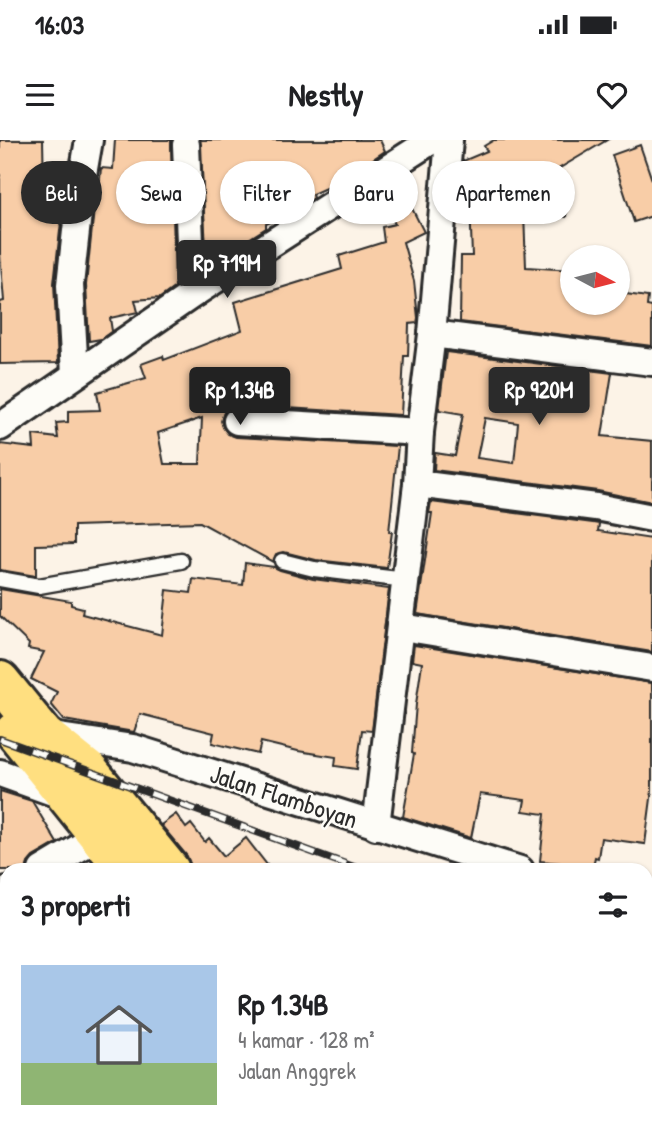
<!DOCTYPE html>
<html lang="id">
<head>
<meta charset="utf-8">
<style>
	:root { --surface:#fff; --page:#f2f2f2; --text:#202124; --muted:#757577; --accent:#2b2b2b }
	body { margin:0; font-family:"Patrick Hand",sans-serif; background:var(--page); color:var(--text); height:100vh; display:flex; flex-direction:column; font-size:26px; white-space:nowrap }
	* { box-sizing:border-box; margin:0 }
	p { font-size:23px; color:var(--muted) }
	.icon { flex:none; width:38px; height:38px; fill:none; stroke:currentColor; stroke-width:2; stroke-linecap:round; stroke-linejoin:round }
	.map { position:relative; flex:1; overflow:hidden }
	.side { position:absolute; left:0px; top:723px; width:653px; height:275px; display:flex; flex-direction:column; background:var(--surface); border-radius:21px 21px 0 0; box-shadow:0 2px 5px #0004 }
	.side>* { flex:none }
	.banner { position:absolute; left:21px; top:21px; width:611px; height:63px; display:flex; gap:14px }
	.needle { width:46px; rotate:97deg }
	.buttons { position:absolute; left:560px; top:105px; display:grid; gap:14px }
	.buttons a { display:grid; place-items:center; width:70px; height:70px; border-radius:50%; background:var(--surface); box-shadow:0 2px 5px #0004; font-size:35px }
	.price { position:absolute; translate:-50% -60px; padding:0 16px; border-radius:7px; background:var(--accent); color:#fff; font-size:23px; line-height:46px; filter:drop-shadow(0 2px 4px #0008) }
	.price::after { content:''; position:absolute; left:50%; top:42px; width:21px; height:16px; margin-left:-10px; background:inherit; clip-path:polygon(0 0,100% 0,50% 100%) }
	.price.on { background:#222; color:#fff }
	ul { padding:0; list-style:none }
	li { display:flex; align-items:center; gap:21px; height:175px; padding:0 21px }
	li span { display:grid; place-items:center; flex:none; width:196px; height:140px; border-radius:0px; color:#555 }
	li>.icon { margin-inline-start:auto }
	span .icon { width:84px; height:84px; fill:#fffc; stroke-width:1 }
	li b { font-size:30px }
	h2 { display:flex; justify-content:space-between; align-items:center; height:84px; padding:0 21px; font-size:30px }
	.pill { padding:0 24px; border-radius:32px; background:var(--surface); box-shadow:0 2px 5px #0004; font-size:24px; line-height:63px }
	.pill.on { background:var(--accent); color:#fff }
	.status { display:flex; justify-content:space-between; align-items:center; height:49px; padding:0 35px; background:var(--surface); direction:ltr }
	.status svg { height:19px; fill:currentColor }
	header { display:flex; justify-content:space-between; align-items:center; height:91px; padding:0 21px; background:var(--surface); font-size:32px; font-weight:800 }
	.map>svg:first-child { display:block }
</style>
</head>
<body>
<div class="status"><b>16:03</b><svg viewBox="0 0 49 12"><path d="M0 12V9h3v3zM5 12V6h3v6zM10 12V3h3v9zM15 12V0h3v12zM26 1h20v11H26zM47 4h2v5h-2z"/></svg></div>
<header><svg class="icon" aria-label="menu" viewBox="0 0 24 24"><path d="M4 6h16M4 12h16M4 18h16"/></svg>Nestly<svg class="icon" aria-label="heart" viewBox="0 0 24 24"><path d="M12 20l-8-8c-3-5 5-10 8-4 3-6 11-1 8 4z"/></svg></header>
<div class="map">
<svg width="652" height="996" viewBox="0 0 652 996">
	<rect width="100%" height="100%" fill="#fcf3e7"/>
	<filter id="ink" filterUnits="userSpaceOnUse"><feTurbulence type="fractalNoise" baseFrequency=".0143" numOctaves="2"/><feDisplacementMap in="SourceGraphic" scale="14" xChannelSelector="R" yChannelSelector="G"/><feConvolveMatrix kernelMatrix="1 2 1 2 8 2 1 2 1" color-interpolation-filters="sRGB"/></filter>
	<g filter="url(#ink)">
		<g fill="#f8cda7" stroke="#2b2b2b" stroke-width="2" fill-rule="evenodd">
			<polygon points="0,0 43,0 44,46 65,47 54,143 58,223 0,224 0,162 4,161 0,113"/>
			<polygon points="115,0 171,0 175,147 160,158 135,160 138,172 110,178 112,191 101,199 89,201 86,145 96,50 99,50 101,28 113,29"/>
			<polygon points="200,0 380,0 385,11 337,43 312,54 313,58 285,76 266,84 266,88 241,104 217,105 217,120 207,126"/>
			<polygon points="494,0 607,0 528,47 569,50 566,77 524,73 526,127 572,130 572,163 618,163 618,153 648,157 647,166 652,167 652,206 460,182 461,116 472,116 470,62 480,62 463,21 487,11 484,6"/>
			<polygon points="640,5 652,40 652,76 634,82 612,15"/>
			<path d="M398,41L424,92L403,102L414,141L418,178L417,183L409,184L408,216H404L401,275L238,265L231,267L224,272L221,281L223,287L228,294L236,297L398,306L389,392H392L387,428L316,420L284,412L276,414L273,422L200,382L74,386V404L36,405V436L0,430V304L34,308L33,295L58,298L56,283L68,282V271L100,270L97,252L146,238L141,224L163,216L164,220L242,190L235,162L342,129L339,116L384,102L382,87L395,84L379,53ZM202,278L200,324H164L158,293Z"/>
			<path d="M446,212L612,233L602,296L652,301V362L598,351L434,330L435,313L455,316L463,274L439,270ZM485,278L518,283L514,323L477,318Z"/>
			<polygon points="431,362 593,383 599,384 598,391 652,399 652,512 417,474 432,373 429,373"/>
			<polygon points="245,423 274,427 280,430 313,439 389,449 372,591 362,590 357,629 335,626 336,617 298,611 261,602 258,614 212,603 214,593 140,574 134,592 64,580 51,564 57,552 31,539 44,512 28,509 29,504 0,476 0,449 71,461 71,465 83,468 82,474 162,495 167,450 191,453 193,439 243,445"/>
			<polygon points="414,505 652,543 652,651 645,704 601,698 598,718 595,717 593,726 540,721 545,674 523,671 525,660 480,654 471,698 403,677 414,614 412,613 416,564 422,523 412,521"/>
			<polygon points="0,651 32,661 57,703 33,717 28,723 26,730 0,730"/>
			<polygon points="176,674 186,688 191,684 205,702 209,698 224,716 246,698 271,730 192,730 187,716 161,685"/>
		</g>
		<g fill="none" stroke-linecap="round" stroke-linejoin="round">
			<defs>
				<g id="service">
					<polyline points="282,421 314,429 406,440"/>
					<polyline points="0,439 39,446 181,421"/>
				</g>
				<g id="minor">
					<polyline points="186,5 191,126 196,152"/>
					<polyline points="432,194 652,222"/>
					<polyline points="75,234 70,145 81,46 89,0"/>
					<polyline points="237,281 420,292"/>
					<polyline points="0,287 196,152 432,0"/>
					<polyline points="417,344 596,367 652,378"/>
					<polyline points="402,487 652,528"/>
					<polyline points="46,595 133,608 520,730"/>
					<polyline points="0,633 64,656"/>
					<polyline points="376,686 417,344 420,292 432,194 449,0"/>
					<polyline points="42,730 99,696"/>
					<polyline points="0,754 7,750"/>
					<polyline points="646,754 652,755"/>
					<polyline points="646,907 652,909"/>
					<polyline points="0,936 7,944"/>
					<polyline points="48,990 53,996"/>
					<polyline points="12,996 21,990"/>
				</g>
				<g id="tertiary">
					<polyline points="646,977 652,976"/>
					<polyline points="454,996 501,990"/>
				</g>
				<g id="primary">
					<polyline points="0,541 44,595 89,631 170,730"/>
					<polyline points="15,592 126,730"/>
					<polyline points="337,990 342,996"/>
					<polyline points="382,990 387,996"/>
				</g>
			</defs>
			<use href="#service" stroke="#2b2b2b" stroke-width="19"/>
			<use href="#minor" stroke="#2b2b2b" stroke-width="32"/>
			<use href="#tertiary" stroke="#2b2b2b" stroke-width="38"/>
			<use href="#primary" stroke="#2b2b2b" stroke-width="44"/>
			<use href="#service" stroke="#fdfcf7" stroke-width="14"/>
			<use href="#minor" stroke="#fdfcf7" stroke-width="26"/>
			<use href="#tertiary" stroke="#fdfcf7" stroke-width="33"/>
			<use href="#primary" stroke="#ffdf80" stroke-width="38"/>
			<defs>
				<g id="rail">
					<polyline points="0,599 362,730"/>
					<polyline points="646,831 652,833"/>
				</g>
			</defs>
			<use href="#rail" stroke="#2b2b2b" stroke-width="8"/>
			<use href="#rail" stroke="#fdfcf7" stroke-width="5" stroke-dasharray="16" stroke-linecap="butt"/>
		</g>
	</g>
	<g text-anchor="middle" dominant-baseline="central" stroke-width="5" stroke-linejoin="round" paint-order="stroke">
		<g font-size="26" fill="#2b2b2b" stroke="#fdfcf7">
			<text transform="translate(284 656) rotate(18)">Jalan Flamboyan</text>
		</g>
	</g>
</svg>
<div class="buttons">
<a><svg class="needle" viewBox="-14 -14 28 28"><path d="M0-13l5 13h-10z" fill="#e53935"/><path d="M0 13l5-13h-10z" fill="#757577"/></svg></a>
</div>
<b class="price" style="left:227px;top:160px">Rp 719M</b>
<b class="price on" style="left:240px;top:287px">Rp 1.34B</b>
<b class="price" style="left:539px;top:287px">Rp 920M</b>
<div class="banner">
<a class="pill on">Beli</a>
<a class="pill">Sewa</a>
<a class="pill">Filter</a>
<a class="pill">Baru</a>
<a class="pill">Apartemen</a>
</div>
<section class="side">
<h2>3 properti<svg class="icon" aria-label="filters" viewBox="0 0 24 24"><path d="M4 7h16M4 17h16"/><circle cx="9" cy="7" r="2"/><circle cx="15" cy="17" r="2"/></svg></h2>
<ul>
<li><span style="background:linear-gradient(#a9c7e8 70%,#8fb573 0)"><svg class="icon" aria-label="home" viewBox="0 0 24 24"><path d="M3 11l9-7 9 7M6 9v11h12V9"/></svg></span><div><b>Rp 1.34B</b><p>4 kamar · 128 m²</p><p>Jalan Anggrek</p></div></li>
</ul>
</section>
</div>
</body>
</html>
